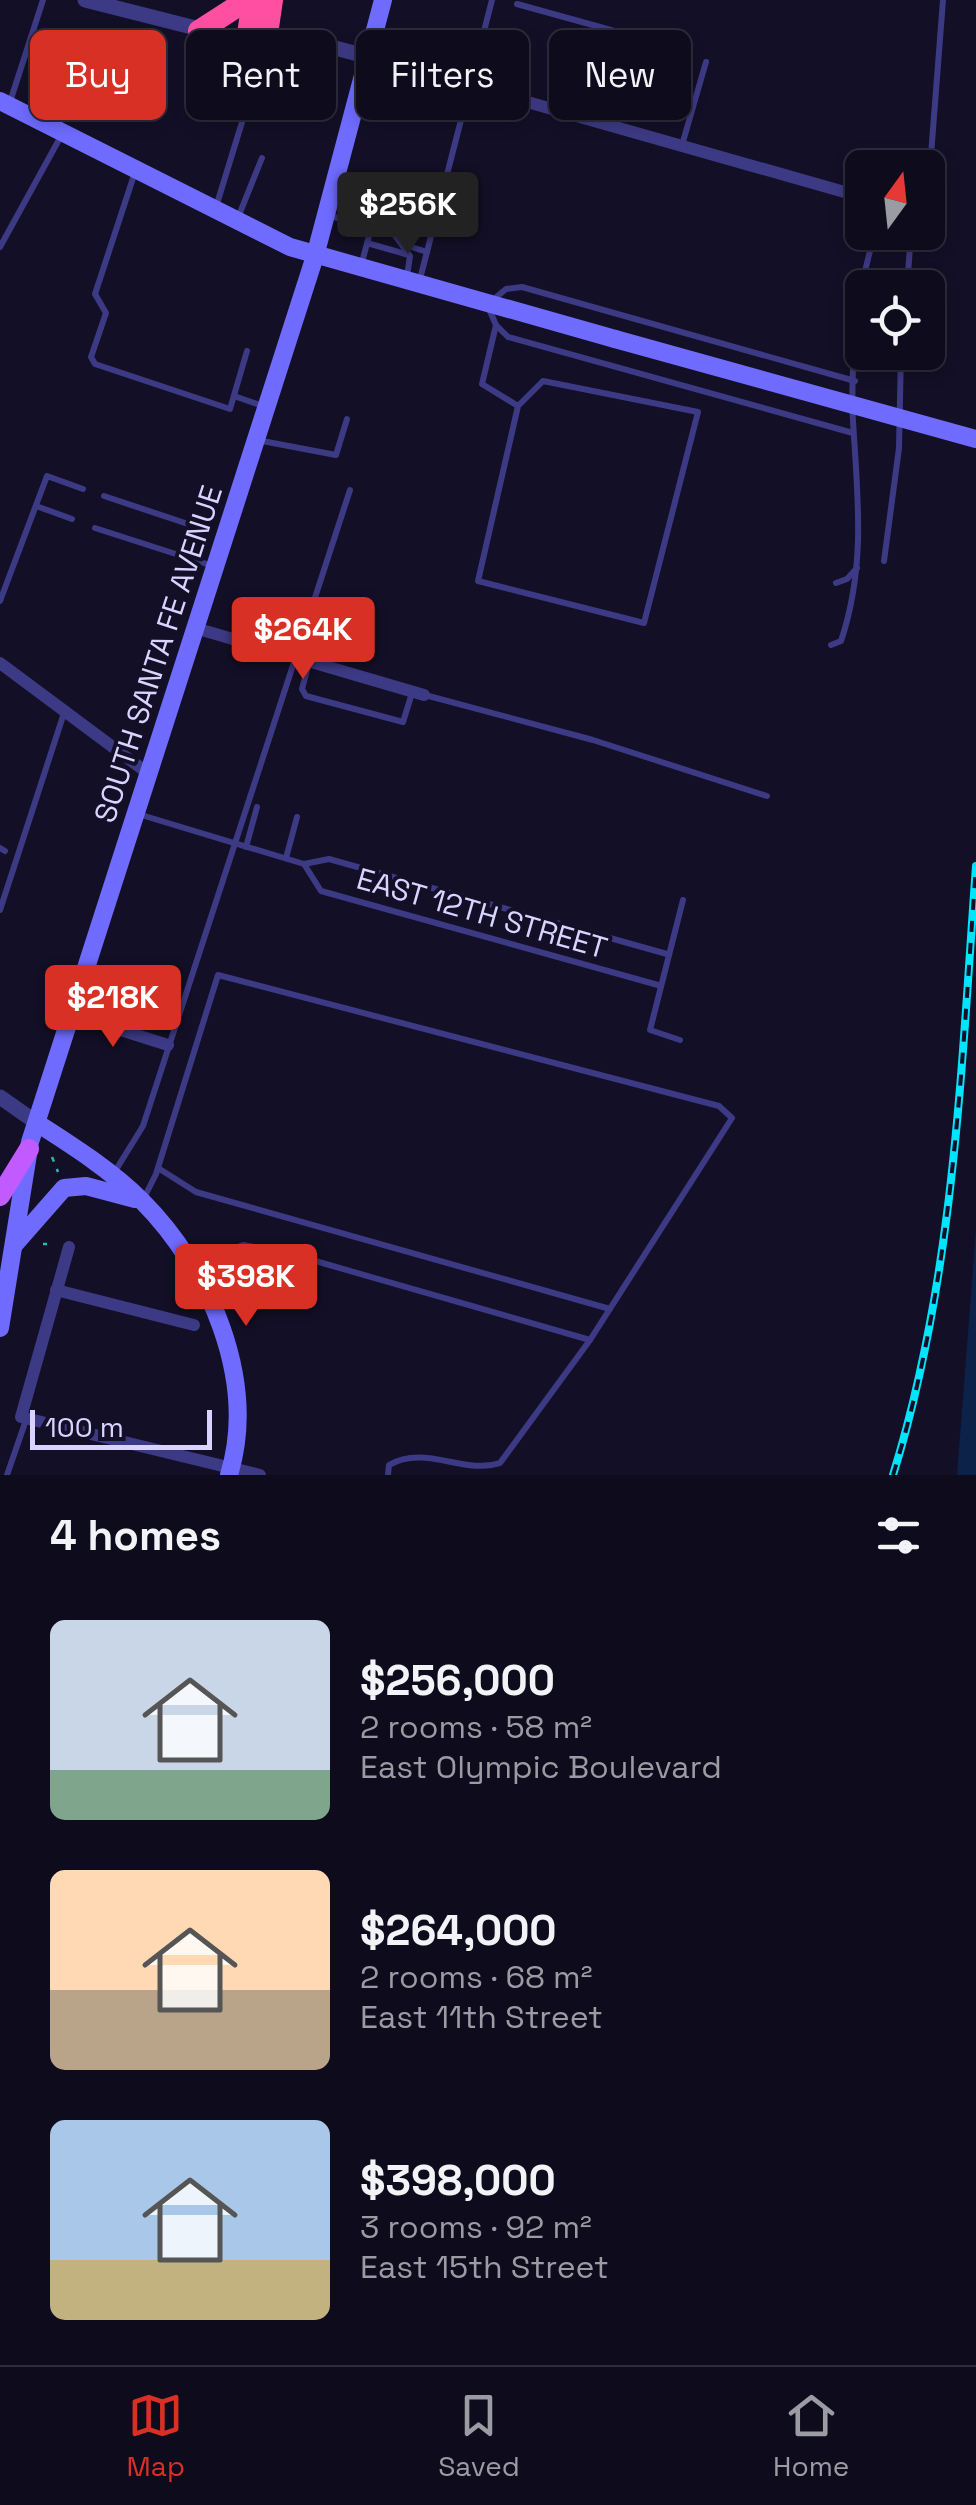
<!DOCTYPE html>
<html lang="en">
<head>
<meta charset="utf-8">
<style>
	:root { --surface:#0e0b1c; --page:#1c1929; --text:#f1f3f6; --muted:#9b9ba3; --line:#2e2b3b; --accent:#d93025 }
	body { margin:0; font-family:"Space Grotesk",sans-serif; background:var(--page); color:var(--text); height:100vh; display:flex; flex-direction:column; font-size:38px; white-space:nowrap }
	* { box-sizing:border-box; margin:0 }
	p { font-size:32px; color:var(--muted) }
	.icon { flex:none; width:55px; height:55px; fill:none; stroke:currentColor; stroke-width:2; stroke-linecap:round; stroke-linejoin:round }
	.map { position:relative; height:1475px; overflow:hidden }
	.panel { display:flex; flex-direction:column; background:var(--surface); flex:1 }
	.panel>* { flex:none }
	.hud { position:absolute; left:30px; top:30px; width:918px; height:90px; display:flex; gap:20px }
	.needle { width:65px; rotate:15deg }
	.buttons { position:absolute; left:845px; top:150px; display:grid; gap:20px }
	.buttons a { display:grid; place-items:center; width:100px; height:100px; border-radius:15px; background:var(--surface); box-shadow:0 5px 15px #0003,0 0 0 2px var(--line); font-size:50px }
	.scale { position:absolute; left:30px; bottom:25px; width:182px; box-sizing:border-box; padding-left:10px; border:5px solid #d9d4ff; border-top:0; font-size:28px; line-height:35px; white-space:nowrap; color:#d9d4ff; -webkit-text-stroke:8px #130f26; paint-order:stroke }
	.price { position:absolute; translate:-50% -85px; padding:0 22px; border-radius:10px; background:var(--accent); color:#fff; font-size:32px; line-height:65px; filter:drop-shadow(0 2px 5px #0008) }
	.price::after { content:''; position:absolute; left:50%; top:60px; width:30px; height:22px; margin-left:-15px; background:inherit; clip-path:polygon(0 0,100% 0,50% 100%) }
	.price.current { background:#222; color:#fff }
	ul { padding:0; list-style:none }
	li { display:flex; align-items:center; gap:30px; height:250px; padding:0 50px }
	li span { display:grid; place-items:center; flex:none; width:280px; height:200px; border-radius:15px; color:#555 }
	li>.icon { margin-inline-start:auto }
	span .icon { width:120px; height:120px; fill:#fffc; stroke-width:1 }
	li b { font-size:42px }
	h2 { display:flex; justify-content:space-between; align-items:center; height:120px; padding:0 50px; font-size:42px }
	.chip { padding:0 35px; border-radius:15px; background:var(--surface); box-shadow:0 5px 15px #0003,0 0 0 2px var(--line); font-size:35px; line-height:90px }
	.chip.current { background:var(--accent); color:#fff }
	.tab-bar { display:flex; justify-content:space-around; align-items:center; height:140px; border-top:2px solid var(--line); background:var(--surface); font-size:28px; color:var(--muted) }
	.tab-bar a { display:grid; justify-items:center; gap:5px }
	.tab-bar .current { color:var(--accent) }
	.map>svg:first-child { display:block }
</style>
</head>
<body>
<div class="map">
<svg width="976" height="1475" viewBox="0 0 976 1475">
	<rect width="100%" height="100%" fill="#130f26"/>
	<polygon fill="#0c2248" points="976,1229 976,1475 957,1475"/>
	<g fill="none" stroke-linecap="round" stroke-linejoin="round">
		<g stroke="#2fb8b0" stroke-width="2.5" stroke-dasharray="5 8" stroke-linecap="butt">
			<polyline points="52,1157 58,1172"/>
			<polyline points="43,1244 47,1244"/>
		</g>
		<g stroke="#3d3a85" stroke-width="6">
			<polyline points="517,4 618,32 594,120"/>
			<polyline points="359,101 404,114 410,110 420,73"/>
			<polyline points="9,105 43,0"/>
			<polyline points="682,145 706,62"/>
			<polyline points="135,172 95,294 106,313 91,357 95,364 230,409 247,351"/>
			<polyline points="337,180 393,193 419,189 442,195"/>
			<polyline points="928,194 943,0"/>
			<polyline points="216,207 265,47"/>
			<polyline points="327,215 393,233 410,256 407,276"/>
			<polyline points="237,220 262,158"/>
			<polyline points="386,229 388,193"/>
			<polyline points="367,243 409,255"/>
			<polyline points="405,245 427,252"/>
			<polyline points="0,247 61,136"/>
			<polyline points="362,262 372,225"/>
			<polyline points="420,279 492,0"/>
			<polyline points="907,288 911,232"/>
			<polyline points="494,299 506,289 522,287 855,381"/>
			<polyline points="489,309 496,325 508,337 853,433"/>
			<polyline points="496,325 482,384 518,406 478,581 644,623 698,412 543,381 518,406"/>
			<polyline points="234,396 266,407"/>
			<polyline points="257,440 336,455 347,419"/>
			<polyline points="104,496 200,528"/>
			<polyline points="36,506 72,519"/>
			<polyline points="95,528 213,566"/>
			<polyline points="884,561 899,448 901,352"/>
			<polyline points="836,583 847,579 857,568"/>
			<polyline points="0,601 47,476 83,489"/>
			<path d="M831,645L841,641C864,572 859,509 854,437C849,378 856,288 876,232"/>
			<polyline points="309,663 302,689 306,696 403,722 412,693"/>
			<polyline points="425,695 593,740 767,796"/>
			<polyline points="138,814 304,864 321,891 658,985"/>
			<polyline points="246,847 257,807"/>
			<polyline points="0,848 5,851"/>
			<polyline points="286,858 297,817"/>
			<polyline points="304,864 329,859 667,954"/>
			<polyline points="0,910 64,713"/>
			<polyline points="680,1040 650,1030 683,900"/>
			<polyline points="158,1168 196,1192 610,1309"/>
			<polyline points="114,1173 143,1126 350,490"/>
			<polyline points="144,1198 156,1174 218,975 719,1106 732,1118 590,1340 284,1252 243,1245 193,1264"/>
			<polyline points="7,1475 26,1420"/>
			<path d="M388,1475L389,1465C425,1444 464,1475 500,1463L590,1340"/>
		</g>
		<g stroke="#3d3a85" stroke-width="12">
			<polyline points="369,57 862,197"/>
			<polyline points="195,628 424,695"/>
			<polyline points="0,663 149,774"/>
			<polyline points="70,1014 168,1045"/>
			<polyline points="69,1247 21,1417 260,1475"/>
			<polyline points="56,1290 194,1325"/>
		</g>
		<g stroke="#3d3a85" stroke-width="15">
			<polyline points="85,0 247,41 324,45 369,57"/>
			<polyline points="0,1097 37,1123"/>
		</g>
		<g stroke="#6f6bff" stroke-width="18">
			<polyline points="0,101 290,247 615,339"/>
			<path d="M37,1123C73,1146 112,1171 142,1201C209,1268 258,1380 229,1475"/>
			<polyline points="14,1245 64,1188 86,1186 135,1199"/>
			<polyline points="0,1328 30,1142 315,256 383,0"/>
		</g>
		<polyline stroke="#c25bff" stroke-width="20" points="0,1196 29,1149"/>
		<g stroke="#ff4fa3" stroke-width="22">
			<polyline points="199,31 247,0"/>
			<polyline points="247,41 253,0"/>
			<polyline points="266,41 272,0"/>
		</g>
		<defs>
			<path id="rail" d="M893,1475C954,1278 961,1071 976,866"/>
		</defs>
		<use href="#rail" stroke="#00e5ff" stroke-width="8"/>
		<use href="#rail" stroke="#130f26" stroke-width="4" stroke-dasharray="11" stroke-linecap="butt"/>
		<polyline stroke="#6f6bff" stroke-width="18" points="615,339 976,439"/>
	</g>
	<g text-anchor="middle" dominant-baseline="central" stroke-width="8" stroke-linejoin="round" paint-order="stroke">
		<g font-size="30" fill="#d9d4ff" stroke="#130f26">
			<text transform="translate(158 654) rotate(-72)">SOUTH SANTA FE AVENUE</text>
			<text transform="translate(482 913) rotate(16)">EAST 12TH STREET</text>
		</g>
	</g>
</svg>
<div class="buttons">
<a><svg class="needle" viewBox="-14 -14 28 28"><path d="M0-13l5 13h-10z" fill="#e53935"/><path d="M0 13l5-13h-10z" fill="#9b9ba3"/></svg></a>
<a><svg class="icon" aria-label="locate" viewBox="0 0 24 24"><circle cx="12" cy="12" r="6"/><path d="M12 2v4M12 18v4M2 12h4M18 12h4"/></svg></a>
</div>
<div class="scale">100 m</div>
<b class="price current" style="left:408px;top:257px">$256K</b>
<b class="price" style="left:303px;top:682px">$264K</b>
<b class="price" style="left:113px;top:1050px">$218K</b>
<b class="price" style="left:246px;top:1329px">$398K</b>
<div class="hud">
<a class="chip current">Buy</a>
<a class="chip">Rent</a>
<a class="chip">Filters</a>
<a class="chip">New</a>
</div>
</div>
<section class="panel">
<h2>4 homes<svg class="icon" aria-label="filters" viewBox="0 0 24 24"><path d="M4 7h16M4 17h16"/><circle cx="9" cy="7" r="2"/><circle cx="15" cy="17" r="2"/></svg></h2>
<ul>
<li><span style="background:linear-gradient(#c9d6e8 75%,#7fa58c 0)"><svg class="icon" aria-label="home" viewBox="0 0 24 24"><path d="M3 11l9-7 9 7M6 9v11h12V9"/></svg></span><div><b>$256,000</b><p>2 rooms · 58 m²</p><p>East Olympic Boulevard</p></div></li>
<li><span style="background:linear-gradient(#ffd9b3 60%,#b9a48a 0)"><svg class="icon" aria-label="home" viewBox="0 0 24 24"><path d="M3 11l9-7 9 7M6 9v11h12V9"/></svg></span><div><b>$264,000</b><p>2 rooms · 68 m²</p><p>East 11th Street</p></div></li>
<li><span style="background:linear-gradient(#a9c7e8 70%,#c2b280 0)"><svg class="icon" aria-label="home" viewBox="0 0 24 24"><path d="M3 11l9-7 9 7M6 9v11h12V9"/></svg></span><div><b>$398,000</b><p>3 rooms · 92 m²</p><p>East 15th Street</p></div></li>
</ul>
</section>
<nav class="tab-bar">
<a class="current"><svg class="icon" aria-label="map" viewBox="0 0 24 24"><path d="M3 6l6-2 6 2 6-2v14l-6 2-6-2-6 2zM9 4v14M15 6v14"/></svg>Map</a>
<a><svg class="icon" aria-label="saved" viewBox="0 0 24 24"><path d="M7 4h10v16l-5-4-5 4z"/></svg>Saved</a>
<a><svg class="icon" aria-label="home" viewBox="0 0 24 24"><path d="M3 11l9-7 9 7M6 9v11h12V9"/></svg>Home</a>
</nav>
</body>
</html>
